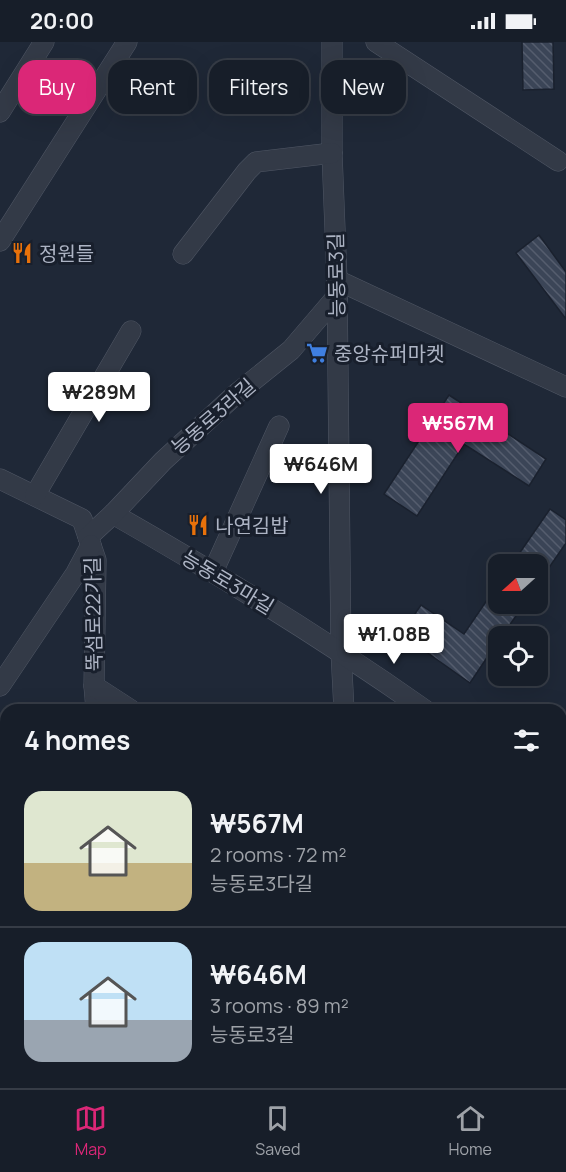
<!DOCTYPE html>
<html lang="en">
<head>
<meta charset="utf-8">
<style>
	:root { --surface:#171e29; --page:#242b35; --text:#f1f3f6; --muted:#9ea2a8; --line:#363c46; --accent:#db2777 }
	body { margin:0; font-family:Manrope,"Noto Sans KR",sans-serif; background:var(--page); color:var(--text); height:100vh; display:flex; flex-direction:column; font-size:22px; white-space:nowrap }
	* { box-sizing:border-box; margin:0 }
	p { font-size:20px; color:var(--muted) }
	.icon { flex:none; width:33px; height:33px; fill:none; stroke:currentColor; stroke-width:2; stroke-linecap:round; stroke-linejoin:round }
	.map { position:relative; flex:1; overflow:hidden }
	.panel { position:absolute; left:0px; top:662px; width:567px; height:386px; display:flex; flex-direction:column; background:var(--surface); border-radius:18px 18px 0 0; box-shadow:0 6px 24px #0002,0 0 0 2px var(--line) }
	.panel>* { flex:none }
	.guide { position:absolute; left:18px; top:18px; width:531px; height:54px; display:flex; gap:12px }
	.needle { width:39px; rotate:249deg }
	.controls { position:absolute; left:488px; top:512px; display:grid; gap:12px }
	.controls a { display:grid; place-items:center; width:60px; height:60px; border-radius:12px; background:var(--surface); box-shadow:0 6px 24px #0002,0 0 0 2px var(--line); font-size:30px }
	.price { position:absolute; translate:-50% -51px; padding:0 14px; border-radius:6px; background:#fff; color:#222; font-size:20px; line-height:39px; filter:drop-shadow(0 2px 3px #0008) }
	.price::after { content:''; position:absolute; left:50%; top:36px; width:18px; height:14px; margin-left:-9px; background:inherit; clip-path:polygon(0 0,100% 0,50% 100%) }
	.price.on { background:var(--accent); color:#fff }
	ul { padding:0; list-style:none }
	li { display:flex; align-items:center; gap:18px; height:150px; padding:0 24px }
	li+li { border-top:2px solid var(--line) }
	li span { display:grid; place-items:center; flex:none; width:168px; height:120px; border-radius:18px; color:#555 }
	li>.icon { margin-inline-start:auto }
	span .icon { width:72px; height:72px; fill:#fffc; stroke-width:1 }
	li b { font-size:26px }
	h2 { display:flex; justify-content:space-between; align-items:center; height:72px; padding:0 24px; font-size:26px }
	.tag { padding:0 21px; border-radius:18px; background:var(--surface); box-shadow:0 6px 24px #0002,0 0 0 2px var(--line); font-size:21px; line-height:54px }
	.tag.on { background:var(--accent); color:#fff }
	.status { display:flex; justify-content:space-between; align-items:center; height:42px; padding:0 30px; background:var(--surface); direction:ltr }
	.status svg { height:16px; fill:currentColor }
	.dock { display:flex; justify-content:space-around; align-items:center; height:84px; border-top:2px solid var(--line); background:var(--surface); font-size:16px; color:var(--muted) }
	.dock a { display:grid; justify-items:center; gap:3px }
	.dock .on { color:var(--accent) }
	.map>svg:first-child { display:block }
</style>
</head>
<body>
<div class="status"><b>20:00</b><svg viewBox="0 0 49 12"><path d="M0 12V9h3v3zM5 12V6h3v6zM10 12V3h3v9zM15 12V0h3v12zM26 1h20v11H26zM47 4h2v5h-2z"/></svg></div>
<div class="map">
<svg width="566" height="1046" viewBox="0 0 566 1046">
	<defs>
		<pattern id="building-back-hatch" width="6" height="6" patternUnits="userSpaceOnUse" patternTransform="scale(1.5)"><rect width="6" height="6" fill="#3b4557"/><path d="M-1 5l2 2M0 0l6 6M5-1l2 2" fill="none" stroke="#555d6e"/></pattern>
	</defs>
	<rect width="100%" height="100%" fill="#1f2837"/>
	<g fill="url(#building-back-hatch)" stroke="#1a212e" stroke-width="1.5">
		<polygon points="522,0 553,0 554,47 523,48"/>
		<polygon points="539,193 566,230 566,277 516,211"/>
		<polygon points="449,353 546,417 529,444 464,402 417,474 384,452"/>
		<polygon points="550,467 566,478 566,501 537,543 537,522 512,522"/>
		<polygon points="498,542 498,561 525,561 502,594 498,594 498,599 470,641 401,592 421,563 464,592"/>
	</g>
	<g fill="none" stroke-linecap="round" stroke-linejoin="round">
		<defs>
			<g id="minor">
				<polyline points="332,0 332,111 337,238 341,610 344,668"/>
				<polyline points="376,0 558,119"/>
				<polyline points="0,70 44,0"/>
				<polyline points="0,199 127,0"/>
				<polyline points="183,212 247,129 256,120 332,111"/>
				<polyline points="337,238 566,345"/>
				<polyline points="0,437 82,477 96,518 94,644 96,668"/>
				<polyline points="35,453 131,289"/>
				<path d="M113,472C220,533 324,597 425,668"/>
				<polyline points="88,495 113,472 163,419 235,353 291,308 338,253"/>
				<polyline points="213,530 279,384"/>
				<polyline points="0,644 76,531 91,503"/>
				<polyline points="94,644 131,668"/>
				<polyline points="561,754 566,757"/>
				<polyline points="0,795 6,787"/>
				<polyline points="0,921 3,1007"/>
				<polyline points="561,994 566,994"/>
				<polyline points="99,1041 99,1046"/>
				<polyline points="356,1041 356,1046"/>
				<polyline points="232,1046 236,1041"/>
			</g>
		</defs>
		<use href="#minor" stroke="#505765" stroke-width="21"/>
		<use href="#minor" stroke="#333a47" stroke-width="20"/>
	</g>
	<defs>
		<symbol id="restaurant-bare" viewBox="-9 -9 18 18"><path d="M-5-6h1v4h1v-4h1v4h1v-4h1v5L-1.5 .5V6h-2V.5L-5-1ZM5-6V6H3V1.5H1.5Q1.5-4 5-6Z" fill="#e8710a" stroke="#181f2c" stroke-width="2.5" paint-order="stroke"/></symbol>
		<symbol id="supermarket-bare" viewBox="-9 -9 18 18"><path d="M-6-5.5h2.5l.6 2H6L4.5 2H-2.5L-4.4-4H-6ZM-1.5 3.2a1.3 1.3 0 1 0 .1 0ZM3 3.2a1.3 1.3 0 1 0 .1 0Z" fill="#3f7fe0" stroke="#181f2c" stroke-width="2.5" paint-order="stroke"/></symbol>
	</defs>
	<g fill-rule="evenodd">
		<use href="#restaurant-bare" x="7" y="196" width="30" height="30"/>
		<use href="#supermarket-bare" x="302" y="296" width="30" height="30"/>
		<use href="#restaurant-bare" x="183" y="468" width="30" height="30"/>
	</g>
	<g text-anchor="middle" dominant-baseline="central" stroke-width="6" stroke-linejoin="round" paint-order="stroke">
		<g font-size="20" fill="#adb4c4" stroke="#181f2c" text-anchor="start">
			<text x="39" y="211">정원들</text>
			<text x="334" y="311">중앙슈퍼마켓</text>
			<text x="215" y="483">나연김밥</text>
		</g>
		<g font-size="20" fill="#adb4c4" stroke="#181f2c">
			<text transform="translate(336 233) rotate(-91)">능동로3길</text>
			<text transform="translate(213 374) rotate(-41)">능동로3라길</text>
			<text transform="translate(228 540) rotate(31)">능동로3마길</text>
			<text transform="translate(93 572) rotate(-91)">뚝섬로22가길</text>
		</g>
	</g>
</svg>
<div class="controls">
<a><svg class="needle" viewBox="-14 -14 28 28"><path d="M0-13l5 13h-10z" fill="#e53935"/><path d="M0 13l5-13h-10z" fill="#9ea2a8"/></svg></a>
<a><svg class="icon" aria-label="locate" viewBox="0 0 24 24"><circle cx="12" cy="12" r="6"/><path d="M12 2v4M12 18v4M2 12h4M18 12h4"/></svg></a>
</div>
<b class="price" style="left:99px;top:381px">₩289M</b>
<b class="price on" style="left:458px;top:412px">₩567M</b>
<b class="price" style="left:321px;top:453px">₩646M</b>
<b class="price" style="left:394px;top:623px">₩1.08B</b>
<div class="guide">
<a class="tag on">Buy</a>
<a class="tag">Rent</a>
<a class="tag">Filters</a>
<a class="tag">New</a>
</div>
<section class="panel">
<h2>4 homes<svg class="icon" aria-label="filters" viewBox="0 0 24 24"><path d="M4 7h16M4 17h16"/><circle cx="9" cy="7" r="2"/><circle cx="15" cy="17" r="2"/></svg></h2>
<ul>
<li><span style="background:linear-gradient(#dfe7d0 60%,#c2b280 0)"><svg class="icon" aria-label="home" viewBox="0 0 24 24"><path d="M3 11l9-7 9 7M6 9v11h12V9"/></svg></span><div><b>₩567M</b><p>2 rooms · 72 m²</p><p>능동로3다길</p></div></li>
<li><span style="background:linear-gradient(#bfe0f5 65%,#9aa5b1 0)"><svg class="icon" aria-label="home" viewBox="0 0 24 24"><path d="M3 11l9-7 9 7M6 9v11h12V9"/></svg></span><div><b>₩646M</b><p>3 rooms · 89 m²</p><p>능동로3길</p></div></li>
</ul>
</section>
</div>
<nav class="dock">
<a class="on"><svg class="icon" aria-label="map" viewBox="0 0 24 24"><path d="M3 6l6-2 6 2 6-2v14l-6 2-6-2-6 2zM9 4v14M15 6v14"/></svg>Map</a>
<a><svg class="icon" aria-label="saved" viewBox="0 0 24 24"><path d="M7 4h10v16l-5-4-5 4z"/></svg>Saved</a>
<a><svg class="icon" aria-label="home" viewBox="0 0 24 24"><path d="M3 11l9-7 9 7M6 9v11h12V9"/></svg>Home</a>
</nav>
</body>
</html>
